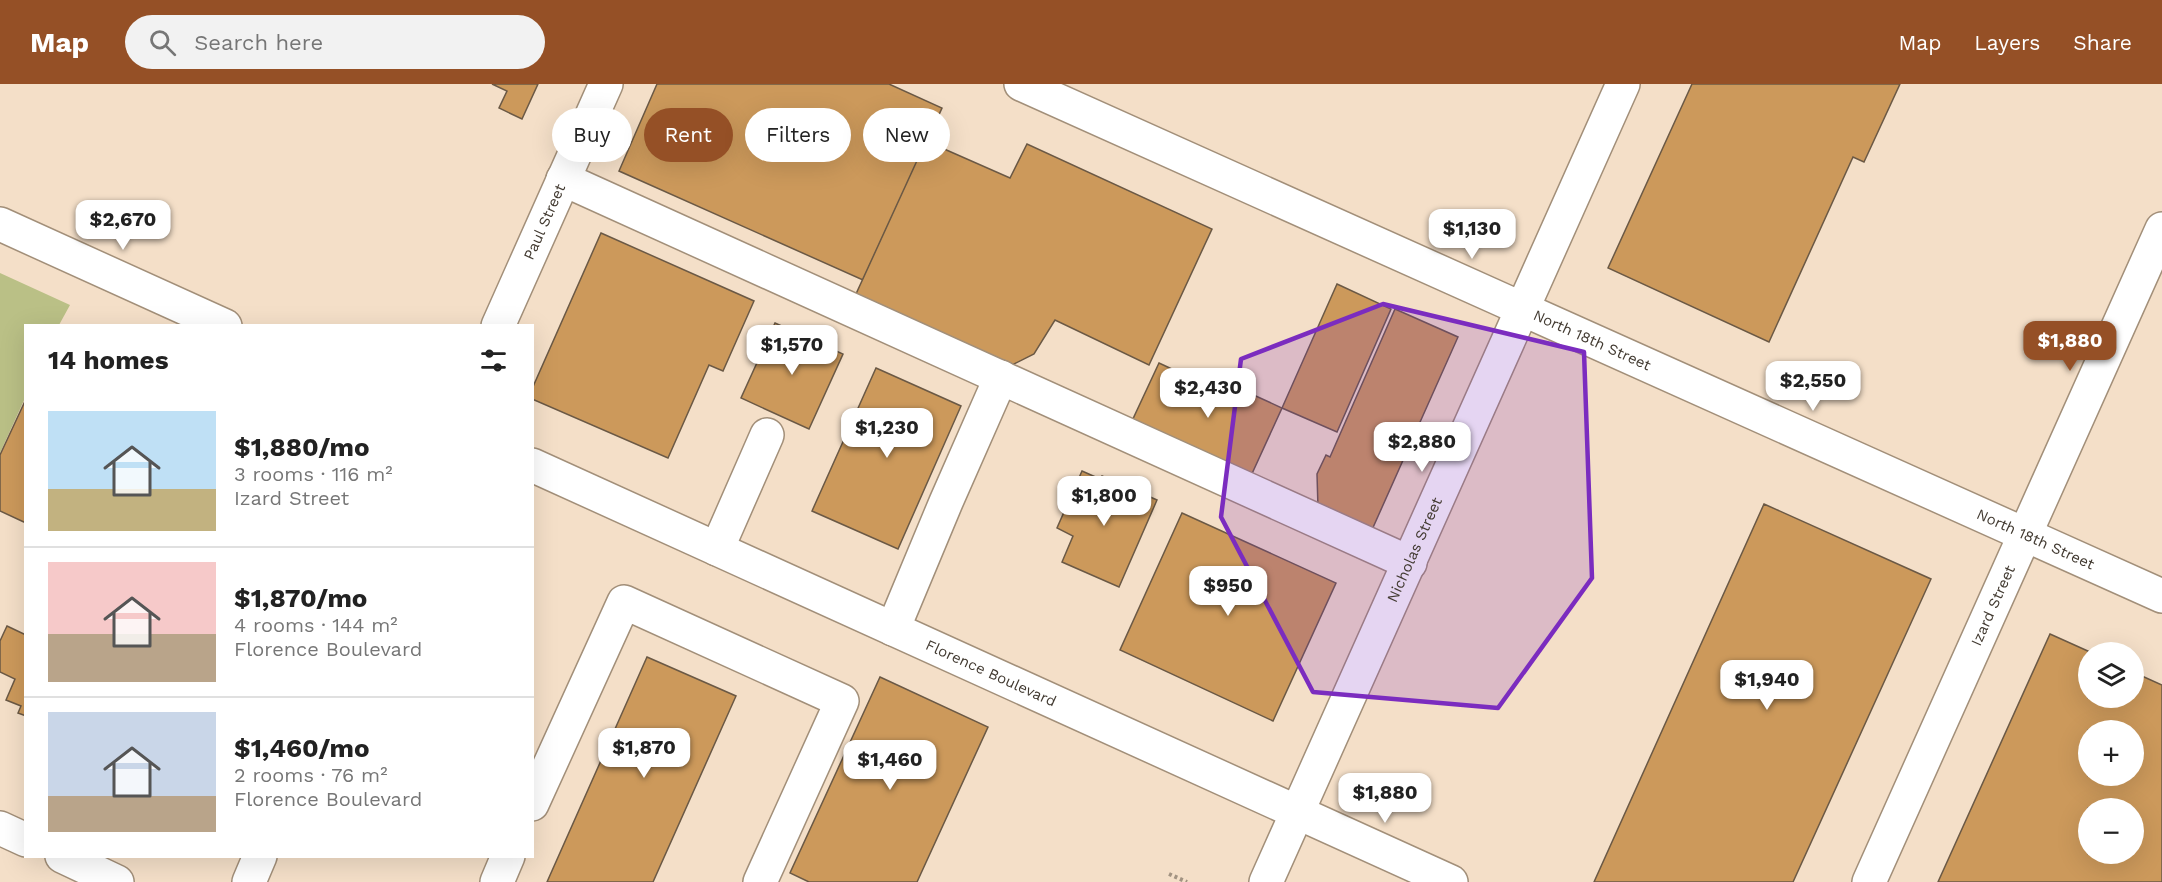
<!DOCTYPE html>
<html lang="en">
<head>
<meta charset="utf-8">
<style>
	:root { --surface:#fff; --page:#f2f2f2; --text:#222; --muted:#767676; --line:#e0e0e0; --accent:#955026 }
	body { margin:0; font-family:"Work Sans",sans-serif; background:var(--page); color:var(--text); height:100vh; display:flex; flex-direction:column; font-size:22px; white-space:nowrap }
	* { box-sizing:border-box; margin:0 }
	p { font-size:20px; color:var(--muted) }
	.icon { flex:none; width:33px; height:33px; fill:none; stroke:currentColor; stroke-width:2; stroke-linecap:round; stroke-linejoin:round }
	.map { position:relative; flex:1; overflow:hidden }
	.drawer { position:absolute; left:24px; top:240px; width:510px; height:534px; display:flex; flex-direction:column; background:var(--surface); border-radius:0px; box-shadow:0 6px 24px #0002 }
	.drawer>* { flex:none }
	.hud { position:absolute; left:552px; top:24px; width:570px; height:54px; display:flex; gap:12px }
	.fabs { position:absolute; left:2078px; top:558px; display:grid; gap:12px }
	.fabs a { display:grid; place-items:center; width:66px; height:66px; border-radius:50%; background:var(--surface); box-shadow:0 6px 24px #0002; font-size:30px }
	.price { position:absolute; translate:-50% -51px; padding:0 14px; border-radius:12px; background:#fff; color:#222; font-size:20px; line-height:39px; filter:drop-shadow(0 2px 3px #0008) }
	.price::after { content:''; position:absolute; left:50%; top:36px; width:18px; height:14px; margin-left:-9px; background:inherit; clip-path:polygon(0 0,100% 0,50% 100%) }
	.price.active { background:var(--accent); color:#fff }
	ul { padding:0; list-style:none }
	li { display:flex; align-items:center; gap:18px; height:150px; padding:0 24px }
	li+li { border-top:2px solid var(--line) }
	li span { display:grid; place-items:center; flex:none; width:168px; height:120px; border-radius:0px; color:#555 }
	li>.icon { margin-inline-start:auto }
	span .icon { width:72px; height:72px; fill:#fffc; stroke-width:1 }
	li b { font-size:26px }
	h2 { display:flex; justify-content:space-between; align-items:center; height:72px; padding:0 24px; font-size:26px }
	.pill { padding:0 21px; border-radius:27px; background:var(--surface); box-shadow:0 6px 24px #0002; font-size:21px; line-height:54px }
	.pill.active { background:var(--accent); color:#fff }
	header { display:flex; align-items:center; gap:36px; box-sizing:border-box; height:84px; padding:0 30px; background:var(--accent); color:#fff }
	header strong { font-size:28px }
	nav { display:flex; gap:33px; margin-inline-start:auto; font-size:21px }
	.search { width:420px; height:54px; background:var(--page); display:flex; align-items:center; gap:15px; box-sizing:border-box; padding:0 21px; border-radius:33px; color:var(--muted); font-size:22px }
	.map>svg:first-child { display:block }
</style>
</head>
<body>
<header>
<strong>Map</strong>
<div class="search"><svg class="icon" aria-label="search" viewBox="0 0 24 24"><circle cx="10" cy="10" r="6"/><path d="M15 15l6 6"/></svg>Search here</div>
<nav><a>Map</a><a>Layers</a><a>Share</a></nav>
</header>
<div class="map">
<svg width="2162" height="798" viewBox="0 0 2162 798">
	<rect width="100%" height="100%" fill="#f4dfc8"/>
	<polygon fill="#bac086" points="0,189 70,221 59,241 26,242 25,314 0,369"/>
	<g fill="#cc995b" stroke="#6b5945" stroke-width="1.5" fill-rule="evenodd">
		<polygon points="492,0 538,0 522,35 499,24 507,7"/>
		<polygon points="657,0 889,0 942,24 863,196 619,87"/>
		<polygon points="1692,0 1900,0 1864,78 1853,73 1769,258 1608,184"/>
		<polygon points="926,57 1010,94 1027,60 1212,145 1149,281 1055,236 1034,270 1012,281 856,210"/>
		<polygon points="601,149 754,217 723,287 709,281 668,374 532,315 532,305"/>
		<polygon points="1337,200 1391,225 1337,348 1282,324"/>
		<polygon points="1395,225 1458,253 1371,448 1318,424 1317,390 1326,371 1330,373"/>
		<polygon points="775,239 843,270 809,345 741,314"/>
		<polygon points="1159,279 1221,308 1225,298 1282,324 1250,394 1132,337"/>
		<polygon points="876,284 961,322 898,465 812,427"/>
		<polygon points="26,315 26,439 0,427 0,371"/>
		<polygon points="1082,387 1100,395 1102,392 1157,416 1119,503 1062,478 1073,452 1057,444"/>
		<polygon points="1764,420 1931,495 1793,798 1594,798"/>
		<polygon points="1182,429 1336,499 1273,637 1120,566"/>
		<polygon points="7,542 26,551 26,632 18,629 21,622 6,616 15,595 0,588 0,557"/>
		<path d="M2050,550L2090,568H2088V614H2133V588L2162,601V798H1938ZM2088,646H2133V692H2088ZM2088,724H2133V770H2088Z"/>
		<polygon points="647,573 736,612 653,798 547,798"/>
		<polygon points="880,593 988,643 917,798 809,798 790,789"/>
	</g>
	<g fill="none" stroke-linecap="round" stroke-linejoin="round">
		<defs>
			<g id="minor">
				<path id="s1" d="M1021,0L2162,512"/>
				<polyline points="563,95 1410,479"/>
				<polyline points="0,140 225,242"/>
				<path id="s2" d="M498,242L606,0"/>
				<path id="s3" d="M532,381L1451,798"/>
				<polyline points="717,465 767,351"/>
				<polyline points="893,545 946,418 1001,293"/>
				<polyline points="532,720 624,518 842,617 760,798"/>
				<polyline points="0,744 26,756"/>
				<polyline points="62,772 117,798"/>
				<polyline points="249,798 260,772"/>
				<polyline points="497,798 508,772"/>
				<path id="s4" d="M1266,798L1623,0"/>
				<path id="s5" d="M1869,798L2162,145"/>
			</g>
		</defs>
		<use href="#minor" stroke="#a28f79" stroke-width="36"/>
		<polyline stroke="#a29382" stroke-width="4" stroke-dasharray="3 3" stroke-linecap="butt" points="1169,790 1187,798"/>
		<use href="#minor" stroke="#fff" stroke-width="33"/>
	</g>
	<path fill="#7b2cbf" fill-opacity="0.2" stroke="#7b2cbf" stroke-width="4.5" stroke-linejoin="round" d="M1383,220L1584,268L1592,494L1498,624L1313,608L1221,433L1241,275Z"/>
	<g text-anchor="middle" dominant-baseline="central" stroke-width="6" stroke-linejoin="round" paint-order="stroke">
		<g font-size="15" fill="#423a31" stroke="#feedda">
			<text stroke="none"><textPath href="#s2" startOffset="114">Paul Street</textPath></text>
			<text stroke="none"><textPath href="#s1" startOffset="626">North 18th Street</textPath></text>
			<text stroke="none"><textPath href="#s1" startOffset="1112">North 18th Street</textPath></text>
			<text stroke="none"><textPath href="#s4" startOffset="364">Nicholas Street</textPath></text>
			<text stroke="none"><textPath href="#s5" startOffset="303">Izard Street</textPath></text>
			<text stroke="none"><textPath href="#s3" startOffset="504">Florence Boulevard</textPath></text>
		</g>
	</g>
</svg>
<div class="fabs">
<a><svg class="icon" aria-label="layers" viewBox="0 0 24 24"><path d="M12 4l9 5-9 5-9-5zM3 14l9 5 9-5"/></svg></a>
<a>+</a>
<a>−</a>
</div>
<b class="price" style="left:123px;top:167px">$2,670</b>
<b class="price" style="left:1472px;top:176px">$1,130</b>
<b class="price active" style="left:2070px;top:288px">$1,880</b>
<b class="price" style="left:792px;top:292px">$1,570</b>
<b class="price" style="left:1813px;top:328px">$2,550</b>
<b class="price" style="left:1208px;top:335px">$2,430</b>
<b class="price" style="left:887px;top:375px">$1,230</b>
<b class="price" style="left:1422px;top:389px">$2,880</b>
<b class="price" style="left:1104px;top:443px">$1,800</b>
<b class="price" style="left:1228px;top:533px">$950</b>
<b class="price" style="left:1767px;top:627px">$1,940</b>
<b class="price" style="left:644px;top:695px">$1,870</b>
<b class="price" style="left:890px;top:707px">$1,460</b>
<b class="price" style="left:1385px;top:740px">$1,880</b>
<div class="hud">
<a class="pill">Buy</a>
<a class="pill active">Rent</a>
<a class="pill">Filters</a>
<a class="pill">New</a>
</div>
<section class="drawer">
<h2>14 homes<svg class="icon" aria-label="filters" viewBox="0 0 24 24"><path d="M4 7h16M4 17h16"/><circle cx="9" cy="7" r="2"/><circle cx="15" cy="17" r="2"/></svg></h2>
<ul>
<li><span style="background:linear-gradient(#bfe0f5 65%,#c2b280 0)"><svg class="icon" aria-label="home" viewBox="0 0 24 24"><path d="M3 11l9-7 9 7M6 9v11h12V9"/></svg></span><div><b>$1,880/mo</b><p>3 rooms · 116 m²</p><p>Izard Street</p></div></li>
<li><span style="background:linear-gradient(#f6c9c9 60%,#b9a48a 0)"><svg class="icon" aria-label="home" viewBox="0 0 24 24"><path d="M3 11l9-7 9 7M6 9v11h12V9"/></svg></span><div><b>$1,870/mo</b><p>4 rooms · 144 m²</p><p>Florence Boulevard</p></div></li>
<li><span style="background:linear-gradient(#c9d6e8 70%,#b9a48a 0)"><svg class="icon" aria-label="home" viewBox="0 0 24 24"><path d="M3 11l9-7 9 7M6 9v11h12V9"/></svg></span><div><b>$1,460/mo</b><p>2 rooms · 76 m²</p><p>Florence Boulevard</p></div></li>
</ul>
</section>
</div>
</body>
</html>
